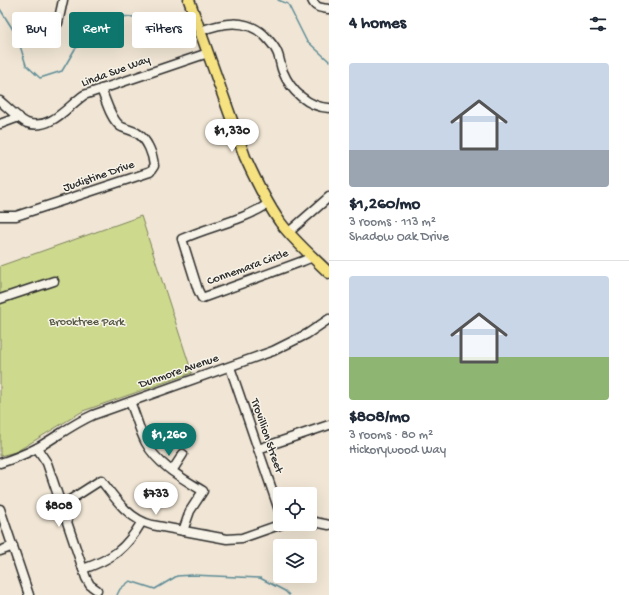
<!DOCTYPE html>
<html lang="en">
<head>
<meta charset="utf-8">
<style>
	:root { --surface:#fff; --page:#f6f6f7; --text:#1f2937; --muted:#747a83; --line:#e0e1e3; --accent:#0f766e }
	body { margin:0; font-family:"Gochi Hand",sans-serif; background:var(--page); color:var(--text); height:100vh; display:flex; flex-direction:column; font-size:15px; white-space:nowrap }
	* { box-sizing:border-box; margin:0 }
	p { font-size:13px; color:var(--muted) }
	.icon { flex:none; width:22px; height:22px; fill:none; stroke:currentColor; stroke-width:2; stroke-linecap:round; stroke-linejoin:round }
	.map { position:relative; flex:1; overflow:hidden }
	.sheet { display:flex; flex-direction:column; background:var(--surface); width:300px }
	.sheet>* { flex:none }
	.top-card { position:absolute; left:12px; top:12px; width:257px; height:36px; display:flex; gap:8px }
	.buttons { position:absolute; left:273px; top:487px; display:grid; gap:8px }
	.buttons a { display:grid; place-items:center; width:44px; height:44px; border-radius:4px; background:var(--surface); box-shadow:0 4px 16px #0002; font-size:20px }
	.price { position:absolute; translate:-50% -34px; padding:0 9px; border-radius:14px; background:#fff; color:#222; font-size:13px; line-height:26px; filter:drop-shadow(0 1px 2px #0008) }
	.price::after { content:''; position:absolute; left:50%; top:24px; width:12px; height:9px; margin-left:-6px; background:inherit; clip-path:polygon(0 0,100% 0,50% 100%) }
	.price.current { background:var(--accent); color:#fff }
	ul { padding:0; list-style:none }
	li { display:grid; align-content:center; gap:8px; height:212px; padding:0 20px }
	li+li { border-top:1px solid var(--line) }
	li span { display:grid; place-items:center; height:124px; border-radius:4px; color:#555 }
	li>.icon { margin-inline-start:auto }
	span .icon { width:72px; height:72px; fill:#fffc; stroke-width:1 }
	li b { font-size:17px }
	h2 { display:flex; justify-content:space-between; align-items:center; height:48px; padding:0 20px; font-size:17px }
	.chip { padding:0 14px; border-radius:4px; background:var(--surface); box-shadow:0 4px 16px #0002; font-size:14px; line-height:36px }
	.chip.current { background:var(--accent); color:#fff }
	main { display:flex; flex:1; min-height:0 }
	.map>svg:first-child { display:block }
</style>
</head>
<body>
<main>
<div class="map">
<svg width="329" height="595" viewBox="0 0 329 595">
	<rect width="100%" height="100%" fill="#f1e6d5"/>
	<filter id="ink" filterUnits="userSpaceOnUse"><feTurbulence type="fractalNoise" baseFrequency=".025" numOctaves="2"/><feDisplacementMap in="SourceGraphic" scale="8" xChannelSelector="R" yChannelSelector="G"/><feConvolveMatrix kernelMatrix="1 2 1 2 8 2 1 2 1" color-interpolation-filters="sRGB"/></filter>
	<g filter="url(#ink)">
		<polygon fill="#cdda8e" stroke="#7c825c" points="141,216 192,373 83,411 24,447 15,452 0,456 0,266"/>
		<g fill="none" stroke-linecap="round" stroke-linejoin="round">
			<g stroke="#5d8b96" stroke-width="1.5">
				<polyline points="278,0 288,4 306,40 329,61"/>
				<polyline points="0,9 17,36 26,65 40,78 62,71 75,49 105,29 113,16 183,19 184,15"/>
				<polyline points="117,595 120,589 130,581 155,589 177,576 192,575 260,578 285,591 289,595"/>
			</g>
			<defs>
				<g id="minor">
					<path d="M312,0C315,8 321,8 329,9"/>
					<polyline points="58,23 63,0"/>
					<path d="M200,31C222,23 245,18 264,35C269,40 274,45 277,52C280,58 280,65 283,72C291,91 308,107 329,108"/>
					<path d="M0,101C6,106 21,121 27,123C50,131 67,107 84,95L208,53"/>
					<polyline points="0,124 19,117"/>
					<path d="M268,204C242,221 210,226 182,239L198,290L202,298L303,261L313,257"/>
					<path d="M0,216H16L150,172L154,166C153,155 148,140 137,133C132,130 125,129 120,126C110,118 106,100 101,89"/>
					<polyline points="289,232 329,197"/>
					<polyline points="0,299 54,281"/>
					<polyline points="230,367 280,513"/>
					<path d="M130,402C136,415 139,430 146,443C158,465 182,478 203,491L190,511L183,531"/>
					<polyline points="37,448 47,463 86,578 90,585 97,590"/>
					<polyline points="258,449 329,425"/>
					<path d="M0,463C13,459 25,454 37,448C56,437 73,424 93,415L273,351L307,334L329,319"/>
					<polyline points="172,471 183,454"/>
					<path d="M62,505L101,480C115,498 128,519 152,525L227,539L242,538L282,524"/>
					<polyline points="0,509 29,595"/>
					<polyline points="310,521 329,525"/>
					<polyline points="0,551 13,546"/>
					<path d="M83,569C112,559 126,549 141,523"/>
				</g>
				<path id="major" d="M189,0L245,157C255,179 266,202 280,222C294,241 313,257 329,273"/>
			</defs>
			<use href="#minor" stroke="#2b2b2b" stroke-width="11"/>
			<use href="#major" stroke="#2b2b2b" stroke-width="13"/>
			<use href="#minor" stroke="#f7f3e8" stroke-width="8"/>
			<use href="#major" stroke="#f7e281" stroke-width="10"/>
		</g>
	</g>
	<g text-anchor="middle" dominant-baseline="central" stroke-width="3" stroke-linejoin="round" paint-order="stroke">
		<g font-size="12" fill="#2b2b2b" stroke="#f7f3e8">
			<text transform="translate(116 72) rotate(-20)">Linda Sue Way</text>
			<text transform="translate(99 177) rotate(-19)">Judistine Drive</text>
			<text transform="translate(248 268) rotate(-20)">Connemara Circle</text>
			<text transform="translate(179 372) rotate(-19)">Dunmore Avenue</text>
			<text transform="translate(266 436) rotate(71)">Trovillion Street</text>
		</g>
		<g font-size="12" fill="#545744" stroke="#f7f3e8">
			<text x="87" y="323">Brooktree Park</text>
		</g>
	</g>
</svg>
<div class="buttons">
<a><svg class="icon" aria-label="locate" viewBox="0 0 24 24"><circle cx="12" cy="12" r="6"/><path d="M12 2v4M12 18v4M2 12h4M18 12h4"/></svg></a>
<a><svg class="icon" aria-label="layers" viewBox="0 0 24 24"><path d="M12 4l9 5-9 5-9-5zM3 14l9 5 9-5"/></svg></a>
</div>
<b class="price" style="left:232px;top:153px">$1,330</b>
<b class="price current" style="left:169px;top:457px">$1,260</b>
<b class="price" style="left:156px;top:516px">$733</b>
<b class="price" style="left:59px;top:528px">$808</b>
<div class="top-card">
<a class="chip">Buy</a>
<a class="chip current">Rent</a>
<a class="chip">Filters</a>
</div>
</div>
<section class="sheet">
<h2>4 homes<svg class="icon" aria-label="filters" viewBox="0 0 24 24"><path d="M4 7h16M4 17h16"/><circle cx="9" cy="7" r="2"/><circle cx="15" cy="17" r="2"/></svg></h2>
<ul>
<li><span style="background:linear-gradient(#c9d6e8 70%,#9aa5b1 0)"><svg class="icon" aria-label="home" viewBox="0 0 24 24"><path d="M3 11l9-7 9 7M6 9v11h12V9"/></svg></span><div><b>$1,260/mo</b><p>3 rooms · 113 m²</p><p>Shadow Oak Drive</p></div></li>
<li><span style="background:linear-gradient(#c9d6e8 65%,#8fb573 0)"><svg class="icon" aria-label="home" viewBox="0 0 24 24"><path d="M3 11l9-7 9 7M6 9v11h12V9"/></svg></span><div><b>$808/mo</b><p>3 rooms · 80 m²</p><p>Hickorywood Way</p></div></li>
</ul>
</section>
</main>
</body>
</html>
